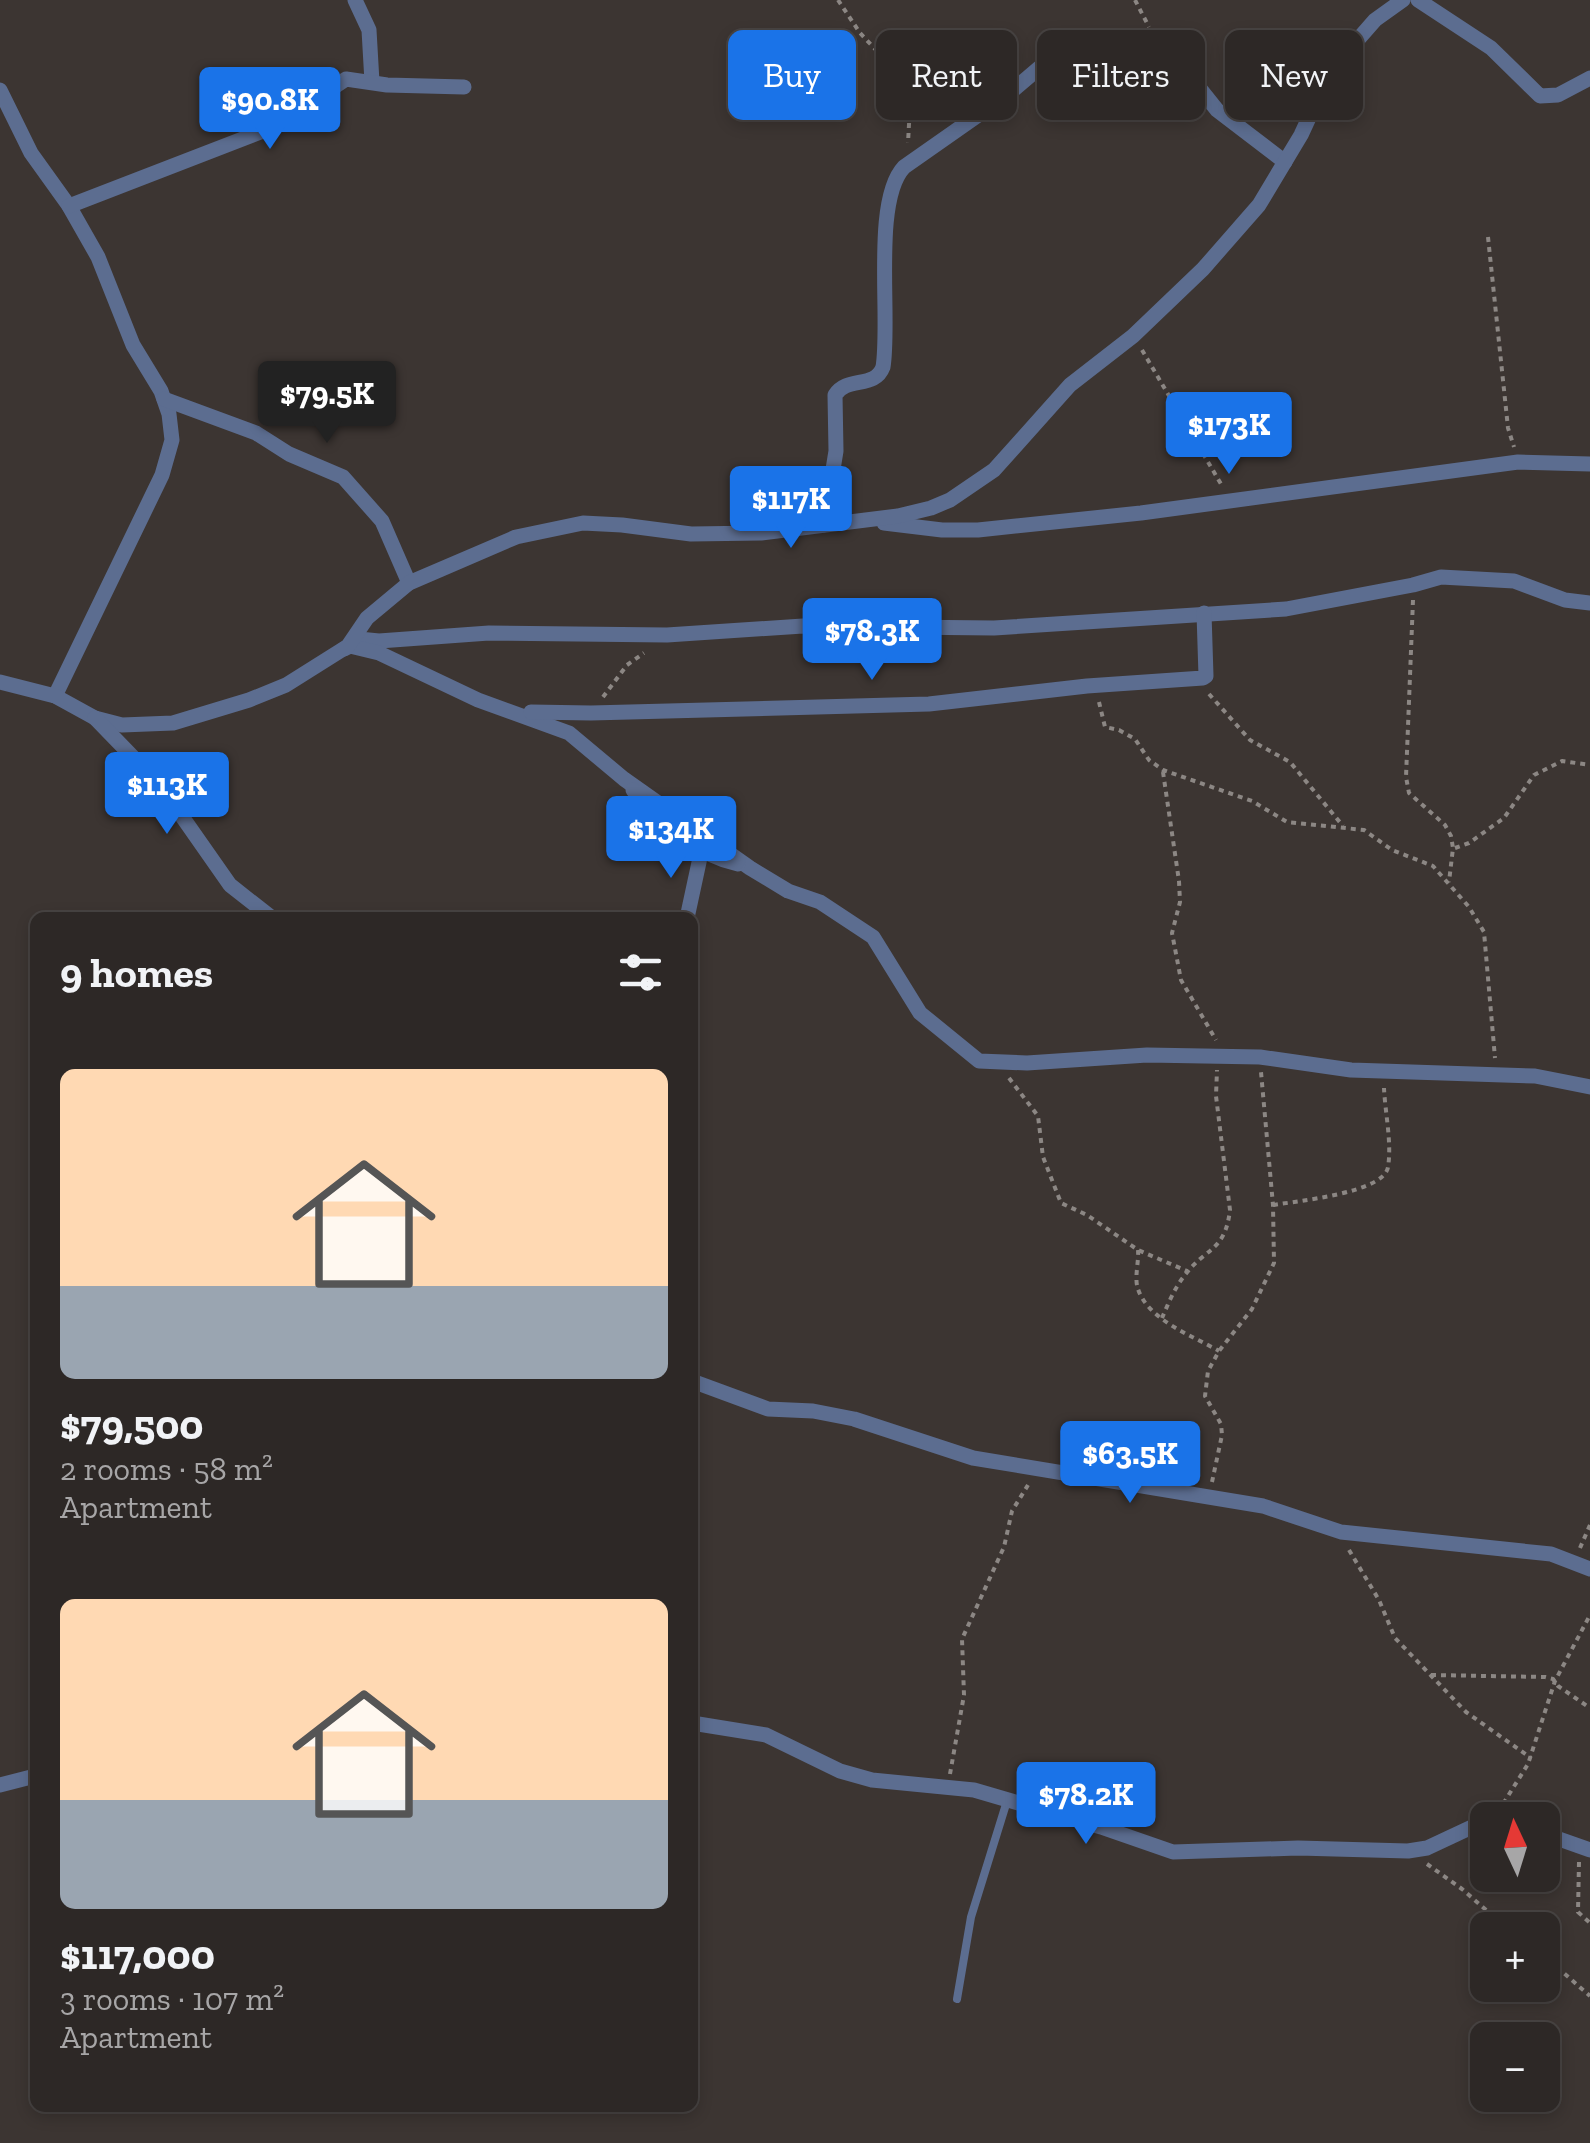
<!DOCTYPE html>
<html lang="en">
<head>
<meta charset="utf-8">
<style>
	:root { --surface:#2d2826; --page:#35302e; --text:#f1f3f6; --muted:#a7a6a7; --line:#484443; --accent:#1a73e8 }
	body { margin:0; font-family:"Zilla Slab",serif; background:var(--page); color:var(--text); height:100vh; display:flex; flex-direction:column; font-size:38px; white-space:nowrap }
	* { box-sizing:border-box; margin:0 }
	p { font-size:32px; color:var(--muted) }
	.icon { flex:none; width:55px; height:55px; fill:none; stroke:currentColor; stroke-width:2; stroke-linecap:round; stroke-linejoin:round }
	.map { position:relative; flex:1; overflow:hidden }
	.details { position:absolute; left:30px; top:912px; width:668px; height:1200px; display:flex; flex-direction:column; background:var(--surface); border-radius:15px; box-shadow:0 5px 15px #0003,0 0 0 2px var(--line) }
	.details>* { flex:none }
	.top-card { position:absolute; left:728px; top:30px; width:712px; height:90px; display:flex; gap:20px }
	.needle { width:65px; rotate:356deg }
	.buttons { position:absolute; left:1470px; top:1802px; display:grid; gap:20px }
	.buttons a { display:grid; place-items:center; width:90px; height:90px; border-radius:15px; background:var(--surface); box-shadow:0 5px 15px #0003,0 0 0 2px var(--line); font-size:50px }
	.price { position:absolute; translate:-50% -85px; padding:0 22px; border-radius:10px; background:var(--accent); color:#fff; font-size:32px; line-height:65px; filter:drop-shadow(0 2px 5px #0008) }
	.price::after { content:''; position:absolute; left:50%; top:60px; width:30px; height:22px; margin-left:-15px; background:inherit; clip-path:polygon(0 0,100% 0,50% 100%) }
	.price.current { background:#222; color:#fff }
	ul { padding:0; list-style:none }
	li { display:grid; align-content:center; gap:20px; height:530px; padding:0 30px }
	li span { display:grid; place-items:center; height:310px; border-radius:15px; color:#555 }
	li>.icon { margin-inline-start:auto }
	span .icon { width:180px; height:180px; fill:#fffc; stroke-width:1 }
	li b { font-size:42px }
	h2 { display:flex; justify-content:space-between; align-items:center; height:120px; padding:0 30px; font-size:42px }
	.tag { padding:0 35px; border-radius:15px; background:var(--surface); box-shadow:0 5px 15px #0003,0 0 0 2px var(--line); font-size:35px; line-height:90px }
	.tag.current { background:var(--accent); color:#fff }
	.map>svg:first-child { display:block }
</style>
</head>
<body>
<div class="map">
<svg width="1590" height="2143" viewBox="0 0 1590 2143">
	<rect width="100%" height="100%" fill="#3c3532"/>
	<g fill="none" stroke-linecap="round" stroke-linejoin="round">
		<g stroke="#8c8784" stroke-width="4" stroke-dasharray="5 5" stroke-linecap="butt">
			<polyline points="838,0 860,33 911,87 908,143"/>
			<polyline points="1135,0 1149,27"/>
			<polyline points="1488,237 1508,428 1514,447"/>
			<polyline points="1142,350 1221,484"/>
			<polyline points="1413,600 1406,777 1409,793 1445,825 1451,836 1453,848 1449,882"/>
			<polyline points="1209,694 1250,740 1290,762 1343,826"/>
			<polyline points="603,697 627,665 644,653"/>
			<polyline points="1099,702 1105,727 1119,730 1135,739 1149,760 1163,770 1252,801 1287,822 1364,830 1392,850 1433,866 1469,907 1484,932 1495,1058"/>
			<polyline points="1163,772 1179,881 1180,902 1172,933 1181,980 1216,1040"/>
			<polyline points="1455,848 1469,843 1504,818 1534,775 1562,761 1590,765"/>
			<polyline points="1009,1078 1038,1116 1043,1157 1061,1203 1087,1215 1138,1250 1187,1271"/>
			<path d="M1273,1205C1297,1201 1384,1193 1388,1167C1392,1143 1385,1112 1384,1088"/>
			<path d="M1138,1250C1139,1262 1134,1278 1138,1289C1148,1320 1193,1336 1219,1351"/>
			<path d="M1162,1318C1168,1304 1175,1287 1185,1275C1206,1247 1225,1252 1230,1210L1216,1096L1217,1070"/>
			<polyline points="1212,1482 1222,1435 1221,1424 1205,1396 1208,1371 1219,1351 1252,1309 1274,1263 1273,1205 1261,1072"/>
			<polyline points="1580,1548 1590,1525"/>
			<polyline points="1349,1550 1379,1600 1395,1638 1466,1712 1531,1758"/>
			<polyline points="1431,1675 1545,1677 1553,1679 1558,1686 1590,1708"/>
			<polyline points="950,1774 964,1695 962,1639 1004,1547 1012,1511 1028,1485"/>
			<polyline points="1498,1812 1528,1764 1555,1681 1590,1615"/>
			<polyline points="1579,1862 1578,1912 1590,1923"/>
			<polyline points="1427,1864 1462,1889 1509,1930"/>
			<polyline points="1542,1954 1590,1996"/>
		</g>
		<polyline stroke="#5c6d90" stroke-width="8" points="957,1999 971,1917 1007,1801"/>
		<g stroke="#5c6d90" stroke-width="15">
			<polyline points="355,0 369,30 372,82"/>
			<polyline points="1418,0 1491,48 1540,96 1558,95 1590,78"/>
			<polyline points="0,90 31,153 69,206 98,257 133,345 161,391 169,414 172,440 162,475 55,696"/>
			<polyline points="69,206 276,126 346,79 387,85 464,87"/>
			<polyline points="164,399 256,433 289,454 343,477 382,521 409,583"/>
			<polyline points="884,523 942,530 978,530 1141,513 1518,462 1590,464"/>
			<path d="M824,525L836,451L835,395C847,376 875,389 883,367C891,319 872,201 904,167L1011,92L1059,51L1089,39L1158,43L1173,55L1217,110L1285,162"/>
			<polyline points="352,644 359,639 379,641 489,633 667,635 803,626 994,628 1286,609 1413,585 1441,577 1514,581 1565,600 1590,603"/>
			<polyline points="344,649 350,646 379,653 478,700 569,733 624,779 750,868 788,891 820,902 873,937 920,1013 979,1061 1027,1063 1147,1055 1260,1057 1351,1070 1535,1076 1590,1087"/>
			<polyline points="0,682 55,696 95,718 122,725 173,723 249,700 286,685 348,646 367,618 409,583 516,537 583,523 622,525 691,534 761,533 898,516 931,508 950,500 994,470 1070,385 1133,336 1203,269 1259,205 1301,135 1319,96 1354,44 1375,20 1403,0"/>
			<polyline points="531,712 591,713 929,704 1087,686 1203,678 1206,676 1204,613"/>
			<polyline points="95,718 160,785 230,885 272,918"/>
			<path d="M633,790C662,826 693,853 738,864"/>
			<polyline points="687,918 701,853"/>
			<polyline points="692,1381 768,1409 813,1411 854,1419 973,1458 1263,1506 1341,1532 1551,1554 1590,1569"/>
			<polyline points="692,1723 766,1735 840,1771 872,1780 974,1790 1101,1827 1173,1852 1298,1848 1408,1851 1427,1848 1474,1826 1488,1824"/>
			<polyline points="0,1785 35,1776"/>
			<polyline points="1542,1833 1590,1850"/>
		</g>
	</g>
</svg>
<div class="buttons">
<a><svg class="needle" viewBox="-14 -14 28 28"><path d="M0-13l5 13h-10z" fill="#e53935"/><path d="M0 13l5-13h-10z" fill="#a7a6a7"/></svg></a>
<a>+</a>
<a>−</a>
</div>
<b class="price" style="left:270px;top:152px">$90.8K</b>
<b class="price current" style="left:327px;top:446px">$79.5K</b>
<b class="price" style="left:1229px;top:477px">$173K</b>
<b class="price" style="left:791px;top:551px">$117K</b>
<b class="price" style="left:872px;top:683px">$78.3K</b>
<b class="price" style="left:167px;top:837px">$113K</b>
<b class="price" style="left:671px;top:881px">$134K</b>
<b class="price" style="left:1130px;top:1506px">$63.5K</b>
<b class="price" style="left:1086px;top:1847px">$78.2K</b>
<div class="top-card">
<a class="tag current">Buy</a>
<a class="tag">Rent</a>
<a class="tag">Filters</a>
<a class="tag">New</a>
</div>
<section class="details">
<h2>9 homes<svg class="icon" aria-label="filters" viewBox="0 0 24 24"><path d="M4 7h16M4 17h16"/><circle cx="9" cy="7" r="2"/><circle cx="15" cy="17" r="2"/></svg></h2>
<ul>
<li><span style="background:linear-gradient(#ffd9b3 70%,#9aa5b1 0)"><svg class="icon" aria-label="home" viewBox="0 0 24 24"><path d="M3 11l9-7 9 7M6 9v11h12V9"/></svg></span><div><b>$79,500</b><p>2 rooms · 58 m²</p><p>Apartment</p></div></li>
<li><span style="background:linear-gradient(#ffd9b3 65%,#9aa5b1 0)"><svg class="icon" aria-label="home" viewBox="0 0 24 24"><path d="M3 11l9-7 9 7M6 9v11h12V9"/></svg></span><div><b>$117,000</b><p>3 rooms · 107 m²</p><p>Apartment</p></div></li>
</ul>
</section>
</div>
</body>
</html>
